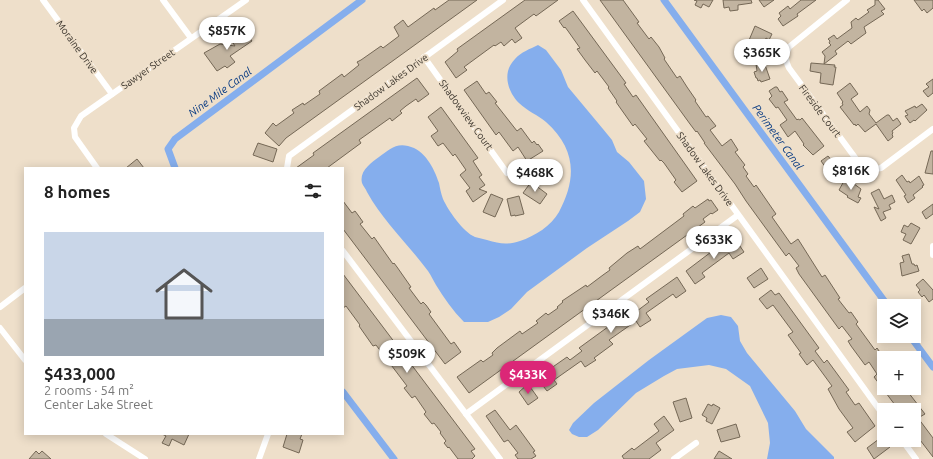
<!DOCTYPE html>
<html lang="en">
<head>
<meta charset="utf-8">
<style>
	:root { --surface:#fff; --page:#f6f6f6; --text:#222; --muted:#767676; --line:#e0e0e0; --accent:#db2777 }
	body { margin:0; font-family:Ubuntu,sans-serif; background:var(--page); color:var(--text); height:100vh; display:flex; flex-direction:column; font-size:15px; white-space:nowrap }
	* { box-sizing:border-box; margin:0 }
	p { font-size:13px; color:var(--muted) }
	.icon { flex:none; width:22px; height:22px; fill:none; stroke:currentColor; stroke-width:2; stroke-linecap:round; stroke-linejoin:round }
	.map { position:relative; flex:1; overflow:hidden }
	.drawer { position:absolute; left:24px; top:167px; width:320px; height:268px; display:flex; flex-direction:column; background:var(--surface); border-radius:0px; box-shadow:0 2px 10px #0003 }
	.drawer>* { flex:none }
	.fabs { position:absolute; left:877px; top:299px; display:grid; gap:8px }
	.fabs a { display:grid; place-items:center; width:44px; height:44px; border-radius:0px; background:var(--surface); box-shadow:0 2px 10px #0003; font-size:20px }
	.price { position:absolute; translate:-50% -34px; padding:0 9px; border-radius:14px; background:#fff; color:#222; font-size:13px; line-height:26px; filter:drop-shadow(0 1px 2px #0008) }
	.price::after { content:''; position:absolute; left:50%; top:24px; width:12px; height:9px; margin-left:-6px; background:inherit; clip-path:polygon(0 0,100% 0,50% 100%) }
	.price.on { background:var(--accent); color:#fff }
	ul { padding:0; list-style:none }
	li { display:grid; align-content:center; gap:8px; height:212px; padding:0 20px }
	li+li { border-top:1px solid var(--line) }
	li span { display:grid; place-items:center; height:124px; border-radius:0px; color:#555 }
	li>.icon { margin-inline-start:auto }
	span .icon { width:72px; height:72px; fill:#fffc; stroke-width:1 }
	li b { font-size:17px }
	h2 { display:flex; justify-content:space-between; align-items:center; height:48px; padding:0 20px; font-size:17px }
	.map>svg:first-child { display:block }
</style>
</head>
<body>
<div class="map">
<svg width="933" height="459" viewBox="0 0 933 459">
	<rect width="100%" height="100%" fill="#eedfca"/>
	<g fill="#85aeed">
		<path d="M538,45L546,50L561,70L568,87L603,129L612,140L617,152L629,162L644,181L646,199L640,212L628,221L587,248L527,292L511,309L499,317L488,322H464C453,311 444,298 436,285C433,280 431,275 428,271C408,244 383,221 367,192C366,189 363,186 362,183C359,171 371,163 379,157C389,150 395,143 408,146C425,150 434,168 439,183C440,188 441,194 443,199C448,210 463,232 475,237C479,238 483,239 487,240C500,244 507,245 520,241C535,236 551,226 559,212C577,178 576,149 546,122C538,115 527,111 519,103C507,91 502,72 515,59C521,52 530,49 538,45Z"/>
		<polygon points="721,315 731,317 738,326 740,341 747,353 795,411 806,429 834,457 834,459 767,459 770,443 768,423 750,386 726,369 709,365 677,369 664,376 636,393 598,430 587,437 579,437 572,434 569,430 573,423 594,403 649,360 707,318"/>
	</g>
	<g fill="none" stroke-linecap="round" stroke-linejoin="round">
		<g stroke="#85aeed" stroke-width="7">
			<polyline points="664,0 888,306"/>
			<polyline points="175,168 168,149 175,139 362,0"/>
			<polyline points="910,336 933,367"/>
			<polyline points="343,392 394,459"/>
		</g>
	</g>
	<g fill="#c2b4a0" stroke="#756856">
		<polygon points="449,0 477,0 286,138 279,146 265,133 273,123 276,126 294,113 292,110 303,103 304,105 320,94 319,91 342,74 344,77 359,65 357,62 361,60 381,46 383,48 399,36 394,27 403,20 408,27 434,8 435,10"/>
		<polygon points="525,0 558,0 536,16 534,14 515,28 522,38 515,43 512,39 504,46 501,42 495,46 494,45 464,67 467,70 456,78 445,62 458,51 457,49"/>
		<polygon points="600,0 623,0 639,22 637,23 649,39 651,37 659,47 665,58 664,59 677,78 680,76 687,87 696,100 695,101 706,117 708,116 716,126 710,130 722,146 731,139 738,150 735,152 745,165 743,167 748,174 746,176 754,187 756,185 776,214 772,217 791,244 798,239 822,277 825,275 840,298 838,299 849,313 851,312 858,322 856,324 875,350 877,348 884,358 878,363 884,371 884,388 903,388 907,394 908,392 925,414 918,418 933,438 933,457 914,432 914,410 899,410 892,401 874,377 877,374 869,362 865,365 851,346 848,341 852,339 842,326 839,329 799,274 796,268 799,266 789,253 786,256 746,201 735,184 704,143 705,143 697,131 696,132 690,124"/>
		<polygon points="694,0 713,0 709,7 703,4 701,8 695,5 697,1"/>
		<polygon points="723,0 751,0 752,3 738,5 738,10 730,11 729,7 724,8"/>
		<polygon points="759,0 774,0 764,7"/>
		<polygon points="801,0 816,0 797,14 798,16 783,26 778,19 781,16 779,13 788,6 790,9"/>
		<polygon points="875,0 878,0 885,9 881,11 884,14 864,27 866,33 851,44 848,41 835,51 837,54 824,64 825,56 822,52 831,45 829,43 830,41 828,39 834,35 837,39 852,28 851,22 856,18 858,20 869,12 867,10 875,5"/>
		<polygon points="914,0 933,0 933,8 927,13 924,9 922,11"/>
		<polygon points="573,11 626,83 624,84 633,97 636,95 697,181 682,192 674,182 676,180 664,163 661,160 660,161 644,141 647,139 635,124 633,126 616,102 617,101 608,88 609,87 597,71 595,73 585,60 577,49 580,48 568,31 565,27 564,28 559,21"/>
		<polygon points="755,26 772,34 769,40 766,38 765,40 764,39 759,50 747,45"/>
		<polygon points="242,28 252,41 230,56 235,62 227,68 225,66 217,71 204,53 220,44 235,46 231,40 238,35 237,32"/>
		<polygon points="764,62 770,79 761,82 760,80 758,81 757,78 756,78 754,72 757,71 756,64"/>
		<polygon points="811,63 835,65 834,67 836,67 833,85 820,83 821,73 810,71"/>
		<polygon points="417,78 429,94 418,102 416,99 406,106 400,111 402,113 392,121 390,118 359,140 361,143 327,168 296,168 314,155 313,153"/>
		<polygon points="933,79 933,93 928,97 923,91 929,87 926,84"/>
		<polygon points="477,81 486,94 489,92 497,102 495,103 517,131 521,128 532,143 534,141 537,145 538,144 543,151 527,161 518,147 513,151 499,132 496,135 464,90"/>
		<polygon points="850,83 858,94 851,99 860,112 867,106 870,110 869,114 876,123 887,115 889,115 893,121 897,118 901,124 892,131 893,133 892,134 893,137 888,141 876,124 865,132 858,124 856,126 855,124 854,125 840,107 843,105 842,103 843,102 837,93"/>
		<polygon points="775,87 777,87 780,92 782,91 788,100 784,102 797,120 798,119 800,120 802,118 824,146 813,155 803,145 804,144 795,131 788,137 780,125 787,120 778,107 776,108 769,99 772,96 769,91"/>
		<polygon points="922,104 927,110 915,121 914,120 910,123 905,116 908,115 905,111 915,106 916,108"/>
		<polygon points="441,107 478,158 473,161 482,175 479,177 485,185 479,189 487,192 473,202 466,191 470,188 460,175 466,170 455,154 453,156 443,143 438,146 431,136 438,131 428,117"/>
		<polygon points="258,143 277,149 273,162 253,155"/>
		<polygon points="931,151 933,151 933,174 925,173"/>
		<polygon points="828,156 840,170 832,176 821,161"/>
		<polygon points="137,159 144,168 126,168"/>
		<polygon points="545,162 546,166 548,166 550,174 532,177 530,164"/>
		<polygon points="902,175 907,182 909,181 910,183 919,176 924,185 922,186 923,187 913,195 915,198 908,203 904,196 906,195 896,180"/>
		<polygon points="844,181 848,183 850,181 861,189 858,197 861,198 858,203 847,197 848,196 839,190"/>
		<polygon points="531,182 547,194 540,204 523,193"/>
		<polygon points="879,189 884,199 892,195 895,202 889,205 891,209 883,212 886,218 881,221 874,207 879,209 871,193"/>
		<polygon points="491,194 503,199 495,217 483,212"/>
		<polygon points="519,196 524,214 515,216 515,215 511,216 507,199"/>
		<polygon points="708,199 709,201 711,200 718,210 712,214 711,213 703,219 705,222 469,393 457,377 481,360 483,362 493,355 492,353 497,348 520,331 522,334 538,323 536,321 546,313 548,315 558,308 557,307 563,302 562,301 586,285 587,287 603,275 610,270 609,268 627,253 638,246 640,249 684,216 683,214 693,206 695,208"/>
		<polygon points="343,201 352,213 355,211 358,215 363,222 360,224 372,239 374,237 393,264 394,263 397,267 411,287 409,288 421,304 423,302 426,305 431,312 429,314 451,344 454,342 461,352 445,364 343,229"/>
		<polygon points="933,204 933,214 926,219 922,212"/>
		<polygon points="911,223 920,228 911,244 903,240 906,234 901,232 904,225 908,227"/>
		<polygon points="733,236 744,252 733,259 729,253 702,273 705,277 695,284 686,271 715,249 718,252 730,243 727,240"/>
		<polygon points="909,254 912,264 914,264 915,266 917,265 919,271 902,276 900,263 904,262 902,256"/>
		<polygon points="761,268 768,279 754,288 747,278"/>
		<polygon points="343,274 475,449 471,451 475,456 472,459 458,459 449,447 448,448 444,443 446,441 440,433 441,432 434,423 432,424 424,414 426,412 415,396 412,398 404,388 407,386 376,345 373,346 359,326 360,325 346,306 343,308"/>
		<polygon points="677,277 686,291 676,298 673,294 646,313 651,320 640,327 636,321 609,340 613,344 594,358 596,360 585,367 581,361 554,380 557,384 547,391 537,378 567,357 570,360 582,351 579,348 634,308 637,311 649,302 646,299"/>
		<polygon points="923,279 933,290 933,299 929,302 924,295 922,297 918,292 920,290 916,285"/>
		<polygon points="771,290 775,295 779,293 819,348 815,351 824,363 827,360 849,390 846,392 855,405 859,403 875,426 855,442 847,432 853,428 839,409 828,389 832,386 813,360 807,365 802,358 799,354 801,353 788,335 793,332 773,305 767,309 759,299"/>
		<polygon points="528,384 538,398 528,405 519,392"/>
		<polygon points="686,398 692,418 680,422 673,402"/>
		<polygon points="708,404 712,406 713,404 720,408 712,424 706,421 707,418 702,415"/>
		<polygon points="495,410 510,430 516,425 535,451 533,452 536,456 531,459 518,459 515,455 518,453 508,440 504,442 486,416"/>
		<polygon points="664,416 674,430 656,443 661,450 649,459 624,459 622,456 632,448 634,450 659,431 654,424"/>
		<polygon points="736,424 740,437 721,442 717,430"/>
		<polygon points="162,434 189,434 184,445 172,439 169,446 162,443 166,436"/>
		<polygon points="287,434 302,434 300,439 303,440 299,453 283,447"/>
		<polygon points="883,436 884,440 886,440 890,447 874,459 867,448"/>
		<polygon points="36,451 39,454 42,451 51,459 29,459"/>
		<polygon points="719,451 732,459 714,459"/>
	</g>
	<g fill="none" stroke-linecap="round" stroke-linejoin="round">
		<g stroke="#fff" stroke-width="6">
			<polyline points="43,0 112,94"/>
			<polyline points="163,0 191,38"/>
			<polyline points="583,0 884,416"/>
			<path d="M847,0L789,47C785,55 785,60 789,68L862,167L871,170L881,168L933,129"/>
			<polyline points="424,57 507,173"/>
			<polyline points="97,168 75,137 74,128 81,116 246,0"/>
			<polyline points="287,168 289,156 503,0"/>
			<polyline points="933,246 933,255"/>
			<polyline points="343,251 500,459"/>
			<polyline points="0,307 25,288"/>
			<polyline points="0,328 25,360"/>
			<polyline points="466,414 738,215"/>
			<polyline points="106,434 145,459"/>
			<polyline points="902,440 916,459"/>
			<polyline points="259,459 268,434"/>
			<polyline points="674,459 696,443"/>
		</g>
	</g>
	<g text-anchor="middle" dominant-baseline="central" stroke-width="3.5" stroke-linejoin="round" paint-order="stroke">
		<g font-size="10" fill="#3b352d" stroke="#eedfca">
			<text transform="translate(77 47) rotate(54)">Moraine Drive</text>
			<text transform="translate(148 69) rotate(-35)">Sawyer Street</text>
			<text transform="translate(391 82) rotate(-36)">Shadow Lakes Drive</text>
			<text transform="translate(820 111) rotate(53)">Fireside Court</text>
			<text transform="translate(466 115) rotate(54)">Shadowview Court</text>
			<text transform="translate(705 169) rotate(54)">Shadow Lakes Drive</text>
		</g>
		<g font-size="11" font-style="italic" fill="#093b83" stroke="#eedfca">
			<text transform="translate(220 92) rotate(-36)">Nine Mile Canal</text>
			<text transform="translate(778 137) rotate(54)">Perimeter Canal</text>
		</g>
	</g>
</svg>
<div class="fabs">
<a><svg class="icon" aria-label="layers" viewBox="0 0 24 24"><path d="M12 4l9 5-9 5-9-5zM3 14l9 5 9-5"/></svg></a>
<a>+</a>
<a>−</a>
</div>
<b class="price" style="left:227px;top:51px">$857K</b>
<b class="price" style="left:762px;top:73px">$365K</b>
<b class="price" style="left:851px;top:191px">$816K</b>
<b class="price" style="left:535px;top:193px">$468K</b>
<b class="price" style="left:714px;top:260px">$633K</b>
<b class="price" style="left:611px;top:334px">$346K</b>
<b class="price" style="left:407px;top:374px">$509K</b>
<b class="price on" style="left:528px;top:395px">$433K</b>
<section class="drawer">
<h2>8 homes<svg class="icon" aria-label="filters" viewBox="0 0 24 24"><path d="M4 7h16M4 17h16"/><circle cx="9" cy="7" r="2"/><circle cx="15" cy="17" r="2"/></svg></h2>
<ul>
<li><span style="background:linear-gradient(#c9d6e8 70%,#9aa5b1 0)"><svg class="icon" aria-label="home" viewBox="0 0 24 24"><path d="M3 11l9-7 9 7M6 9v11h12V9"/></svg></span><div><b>$433,000</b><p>2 rooms · 54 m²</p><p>Center Lake Street</p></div></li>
</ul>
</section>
</div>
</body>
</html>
